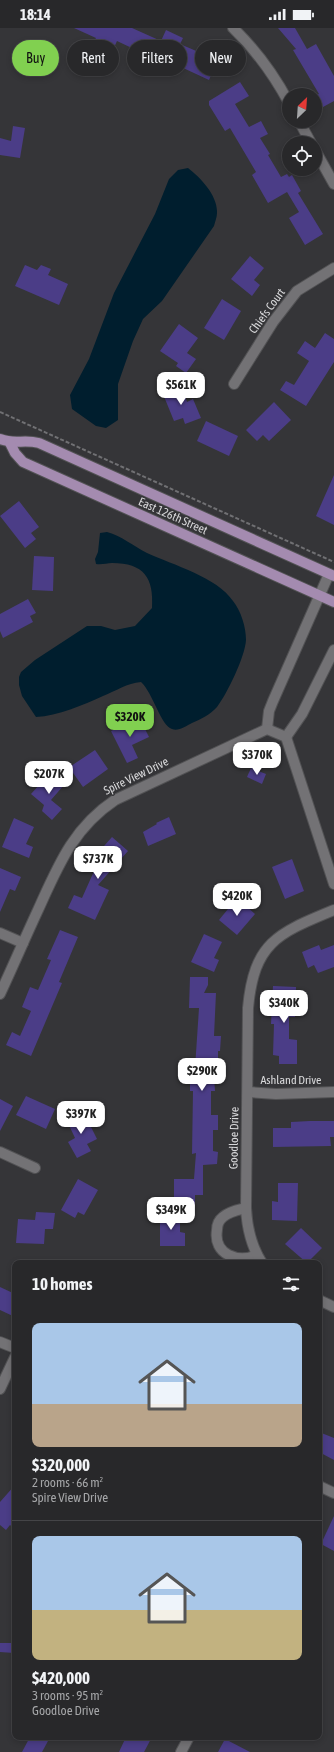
<!DOCTYPE html>
<html lang="en">
<head>
<meta charset="utf-8">
<style>
	:root { --surface:#28282a; --page:#343436; --text:#f1f3f6; --muted:#a5a6a8; --line:#444447; --accent:#81d050 }
	body { margin:0; font-family:"Asap Condensed",sans-serif; background:var(--page); color:var(--text); height:100vh; display:flex; flex-direction:column; font-size:15px; white-space:nowrap }
	* { box-sizing:border-box; margin:0 }
	p { font-size:13px; color:var(--muted) }
	.icon { flex:none; width:22px; height:22px; fill:none; stroke:currentColor; stroke-width:2; stroke-linecap:round; stroke-linejoin:round }
	.map { position:relative; flex:1; overflow:hidden }
	.drawer { position:absolute; left:12px; top:1232px; width:310px; height:480px; display:flex; flex-direction:column; background:var(--surface); border-radius:8px; box-shadow:0 2px 6px #0003,0 0 0 1px var(--line) }
	.drawer>* { flex:none }
	.banner { position:absolute; left:12px; top:12px; width:310px; height:36px; display:flex; gap:8px }
	.needle { width:26px; rotate:25deg }
	.fabs { position:absolute; left:282px; top:60px; display:grid; gap:8px }
	.fabs a { display:grid; place-items:center; width:40px; height:40px; border-radius:50%; background:var(--surface); box-shadow:0 2px 6px #0003,0 0 0 1px var(--line); font-size:20px }
	.price { position:absolute; translate:-50% -34px; padding:0 9px; border-radius:8px; background:#fff; color:#222; font-size:13px; line-height:26px; filter:drop-shadow(0 1px 2px #0008) }
	.price::after { content:''; position:absolute; left:50%; top:24px; width:12px; height:9px; margin-left:-6px; background:inherit; clip-path:polygon(0 0,100% 0,50% 100%) }
	.price.selected { background:var(--accent); color:#111 }
	ul { padding:0; list-style:none }
	li { display:grid; align-content:center; gap:8px; height:212px; padding:0 20px }
	li+li { border-top:1px solid var(--line) }
	li span { display:grid; place-items:center; height:124px; border-radius:8px; color:#555 }
	li>.icon { margin-inline-start:auto }
	span .icon { width:72px; height:72px; fill:#fffc; stroke-width:1 }
	li b { font-size:17px }
	h2 { display:flex; justify-content:space-between; align-items:center; height:48px; padding:0 20px; font-size:17px }
	.pill { padding:0 14px; border-radius:18px; background:var(--surface); box-shadow:0 2px 6px #0003,0 0 0 1px var(--line); font-size:14px; line-height:36px }
	.pill.selected { background:var(--accent); color:#111 }
	.status { display:flex; justify-content:space-between; align-items:center; height:28px; padding:0 20px; background:var(--surface); direction:ltr }
	.status svg { height:11px; fill:currentColor }
	.map>svg:first-child { display:block }
</style>
</head>
<body>
<div class="status"><b>18:14</b><svg viewBox="0 0 49 12"><path d="M0 12V9h3v3zM5 12V6h3v6zM10 12V3h3v9zM15 12V0h3v12zM26 1h20v11H26zM47 4h2v5h-2z"/></svg></div>
<div class="map">
<svg width="334" height="1724" viewBox="0 0 334 1724">
	<rect width="100%" height="100%" fill="#353538"/>
	<g fill="#001e2e">
		<path d="M188,140C201,150 218,168 217,185C217,189 215,194 214,198L162,273L143,291L133,313L118,356V392L106,400L96,398L72,381L70,367L89,331L114,265L155,186L169,151L178,142Z"/>
		<path d="M107,504C122,508 133,518 147,525C173,537 217,549 233,573C241,583 246,599 246,612C245,629 227,666 217,679C210,687 201,691 192,695C186,698 178,704 172,701C161,698 153,665 141,654C127,655 116,663 103,668C83,677 58,688 36,689L22,668L19,657V649L21,644L35,632L87,598H101L115,602L135,598L152,580C154,550 144,535 112,535C107,535 102,537 96,536L95,531L98,524L100,505Z"/>
	</g>
	<g fill="#4b3d87">
		<polygon points="74,0 132,0 161,13 166,2 183,10 180,16 224,35 218,48 212,45 209,52 166,32 163,39 134,26 136,22 117,13 112,24 93,15 96,10"/>
		<polygon points="278,0 295,0 307,21 316,16 334,48 334,73 323,79 316,67 319,66 293,22 296,21"/>
		<polygon points="240,54 249,68 235,76 249,99 261,93 268,106 260,110 270,126 268,127 281,149 287,146 289,149 292,147 301,163 298,165 323,206 305,217 289,190 299,184 287,164 268,175 252,147 256,144 230,100 225,103 209,77 209,73"/>
		<polygon points="13,98 25,100 20,130 0,127 0,110 11,113"/>
		<polygon points="250,228 264,240 254,252 260,257 252,268 231,251"/>
		<polygon points="25,237 37,242 41,237 51,241 48,247 68,256 59,277 15,258"/>
		<polygon points="222,271 241,283 224,312 204,300"/>
		<polygon points="179,296 198,310 187,325 196,331 186,345 176,338 178,335 160,323"/>
		<polygon points="325,305 334,311 334,334 306,378 280,362 286,353 294,357 309,333 297,325 305,313 315,320"/>
		<polygon points="182,359 187,374 193,371 201,390 185,396 183,390 174,393 163,366"/>
		<polygon points="274,374 291,392 269,413 263,407 257,413 246,402"/>
		<polygon points="206,393 238,408 229,428 197,413"/>
		<polygon points="334,447 334,497 316,488"/>
		<polygon points="19,473 39,499 31,505 36,511 25,520 0,488"/>
		<polygon points="34,528 54,529 53,563 32,562"/>
		<polygon points="28,571 36,585 30,588 33,594 3,610 0,603 0,586"/>
		<polygon points="139,689 149,709 132,717 138,730 127,735 111,703"/>
		<polygon points="95,722 108,741 83,759 71,742 71,738"/>
		<polygon points="251,740 266,746 262,756 247,749"/>
		<polygon points="50,745 64,757 51,772 62,781 52,792 42,783 44,777 31,766"/>
		<polygon points="169,789 176,806 148,818 143,804 157,796 156,795"/>
		<polygon points="14,790 34,799 26,816 33,819 29,830 2,819"/>
		<polygon points="112,809 128,823 98,857 109,862 95,892 68,880 74,867 82,870 95,841 89,835"/>
		<polygon points="292,831 304,863 285,871 272,839"/>
		<polygon points="0,840 21,849 15,863 10,861 0,884"/>
		<polygon points="237,870 255,886 237,907 219,892"/>
		<polygon points="60,902 78,909 59,954 62,955 31,1028 6,1017 12,1004 20,1008 31,983 22,979 30,959 38,962 51,932 47,931"/>
		<polygon points="204,906 222,914 214,930 219,932 214,944 191,934"/>
		<polygon points="319,917 321,922 334,917 334,939 318,945 314,937 308,940 302,924"/>
		<polygon points="190,949 208,949 208,957 204,965 216,965 214,1008 221,1008 220,1023 218,1023 218,1049 214,1049 215,1063 211,1063 211,1087 218,1087 218,1102 213,1102 213,1123 218,1124 217,1136 203,1137 203,1167 195,1167 195,1177 174,1177 174,1151 194,1151 196,1125 192,1126 193,1063 190,1063 190,1040 195,1040 199,980 189,980"/>
		<polygon points="273,958 296,959 295,989 289,989 289,1011 297,1012 297,1036 279,1036 279,1028 273,1027 274,996 271,996"/>
		<polygon points="26,1068 55,1081 46,1101 16,1087"/>
		<polygon points="0,1071 13,1078 0,1103"/>
		<polygon points="84,1085 97,1111 87,1116 91,1123 77,1130 68,1114 75,1110 67,1093"/>
		<polygon points="310,1093 334,1093 334,1109 330,1109 331,1118 273,1119 273,1100 291,1100 291,1094"/>
		<polygon points="78,1151 98,1162 84,1187 78,1184 75,1190 61,1182"/>
		<polygon points="278,1155 298,1155 297,1193 272,1192 272,1173 278,1174"/>
		<polygon points="36,1184 55,1185 53,1201 45,1201 44,1216 16,1215 18,1191 35,1192"/>
		<polygon points="160,1186 180,1186 180,1204 185,1205 185,1218 160,1218"/>
		<polygon points="301,1200 322,1220 307,1235 285,1216"/>
		<polygon points="0,1259 15,1266 15,1289 0,1282"/>
		<polygon points="319,1404 334,1410 334,1432 319,1424"/>
		<polygon points="15,1457 15,1501 10,1497 6,1502 0,1497 0,1474"/>
		<polygon points="334,1488 334,1523 321,1516"/>
		<polygon points="0,1615 14,1615 14,1625 0,1624"/>
		<polygon points="30,1709 41,1709 48,1713 42,1724 22,1724"/>
		<polygon points="126,1709 152,1709 144,1724 119,1724"/>
		<polygon points="225,1711 250,1724 218,1724"/>
	</g>
	<g fill="none" stroke-linecap="round" stroke-linejoin="round">
		<defs>
			<g id="minor">
				<path d="M233,0C257,23 273,45 289,75"/>
				<polyline points="299,93 311,115"/>
				<polyline points="315,122 334,156"/>
				<polyline points="234,356 273,294 297,263 334,240"/>
				<polyline points="267,701 269,683 273,673 329,546"/>
				<polyline points="286,709 334,856"/>
				<polyline points="286,709 302,686 334,622"/>
				<polyline points="0,905 23,915"/>
				<path d="M0,966C13,938 25,910 38,882C58,838 73,800 115,772L267,701L286,709"/>
				<polyline points="248,1064 276,1066 334,1064"/>
				<polyline points="0,1124 35,1140"/>
				<path d="M246,1180C238,1182 230,1183 223,1189C219,1192 217,1197 217,1202C213,1227 238,1235 257,1227"/>
				<path d="M262,1235C251,1218 247,1200 246,1180L248,980C254,914 278,905 334,882"/>
				<polyline points="319,1272 334,1279"/>
				<polyline points="0,1314 15,1320"/>
				<polyline points="0,1361 15,1329"/>
				<polyline points="319,1458 334,1465"/>
				<polyline points="181,1724 189,1709"/>
			</g>
			<g id="major">
				<path d="M0,411C15,417 23,411 39,415L334,548"/>
				<polyline points="10,415 15,425 23,434 334,574"/>
			</g>
		</defs>
		<use href="#minor" stroke="#525254" stroke-width="12"/>
		<use href="#major" stroke="#525254" stroke-width="12"/>
		<polyline stroke="#707073" stroke-width="2" stroke-dasharray="4 2" stroke-linecap="butt" points="0,384 334,534"/>
		<use href="#minor" stroke="#737275" stroke-width="10"/>
		<use href="#major" stroke="#a48bb0" stroke-width="10"/>
	</g>
	<g text-anchor="middle" dominant-baseline="central" stroke-width="3" stroke-linejoin="round" paint-order="stroke">
		<g font-size="12" fill="#d9d9db" stroke="#353538">
			<text transform="translate(267 283) rotate(-54)">Chiefs Court</text>
			<text transform="translate(173 488) rotate(24)">East 126th Street</text>
			<text transform="translate(136 748) rotate(-26)">Spire View Drive</text>
			<text x="291" y="1052">Ashland Drive</text>
			<text transform="translate(234 1110) rotate(-89)">Goodloe Drive</text>
		</g>
	</g>
</svg>
<div class="fabs">
<a><svg class="needle" viewBox="-14 -14 28 28"><path d="M0-13l5 13h-10z" fill="#e53935"/><path d="M0 13l5-13h-10z" fill="#a5a6a8"/></svg></a>
<a><svg class="icon" aria-label="locate" viewBox="0 0 24 24"><circle cx="12" cy="12" r="6"/><path d="M12 2v4M12 18v4M2 12h4M18 12h4"/></svg></a>
</div>
<b class="price" style="left:181px;top:378px">$561K</b>
<b class="price selected" style="left:130px;top:710px">$320K</b>
<b class="price" style="left:257px;top:748px">$370K</b>
<b class="price" style="left:49px;top:767px">$207K</b>
<b class="price" style="left:98px;top:852px">$737K</b>
<b class="price" style="left:237px;top:889px">$420K</b>
<b class="price" style="left:284px;top:996px">$340K</b>
<b class="price" style="left:202px;top:1064px">$290K</b>
<b class="price" style="left:81px;top:1107px">$397K</b>
<b class="price" style="left:171px;top:1203px">$349K</b>
<div class="banner">
<a class="pill selected">Buy</a>
<a class="pill">Rent</a>
<a class="pill">Filters</a>
<a class="pill">New</a>
</div>
<section class="drawer">
<h2>10 homes<svg class="icon" aria-label="filters" viewBox="0 0 24 24"><path d="M4 7h16M4 17h16"/><circle cx="9" cy="7" r="2"/><circle cx="15" cy="17" r="2"/></svg></h2>
<ul>
<li><span style="background:linear-gradient(#a9c7e8 65%,#b9a48a 0)"><svg class="icon" aria-label="home" viewBox="0 0 24 24"><path d="M3 11l9-7 9 7M6 9v11h12V9"/></svg></span><div><b>$320,000</b><p>2 rooms · 66 m²</p><p>Spire View Drive</p></div></li>
<li><span style="background:linear-gradient(#a9c7e8 60%,#c2b280 0)"><svg class="icon" aria-label="home" viewBox="0 0 24 24"><path d="M3 11l9-7 9 7M6 9v11h12V9"/></svg></span><div><b>$420,000</b><p>3 rooms · 95 m²</p><p>Goodloe Drive</p></div></li>
</ul>
</section>
</div>
</body>
</html>
